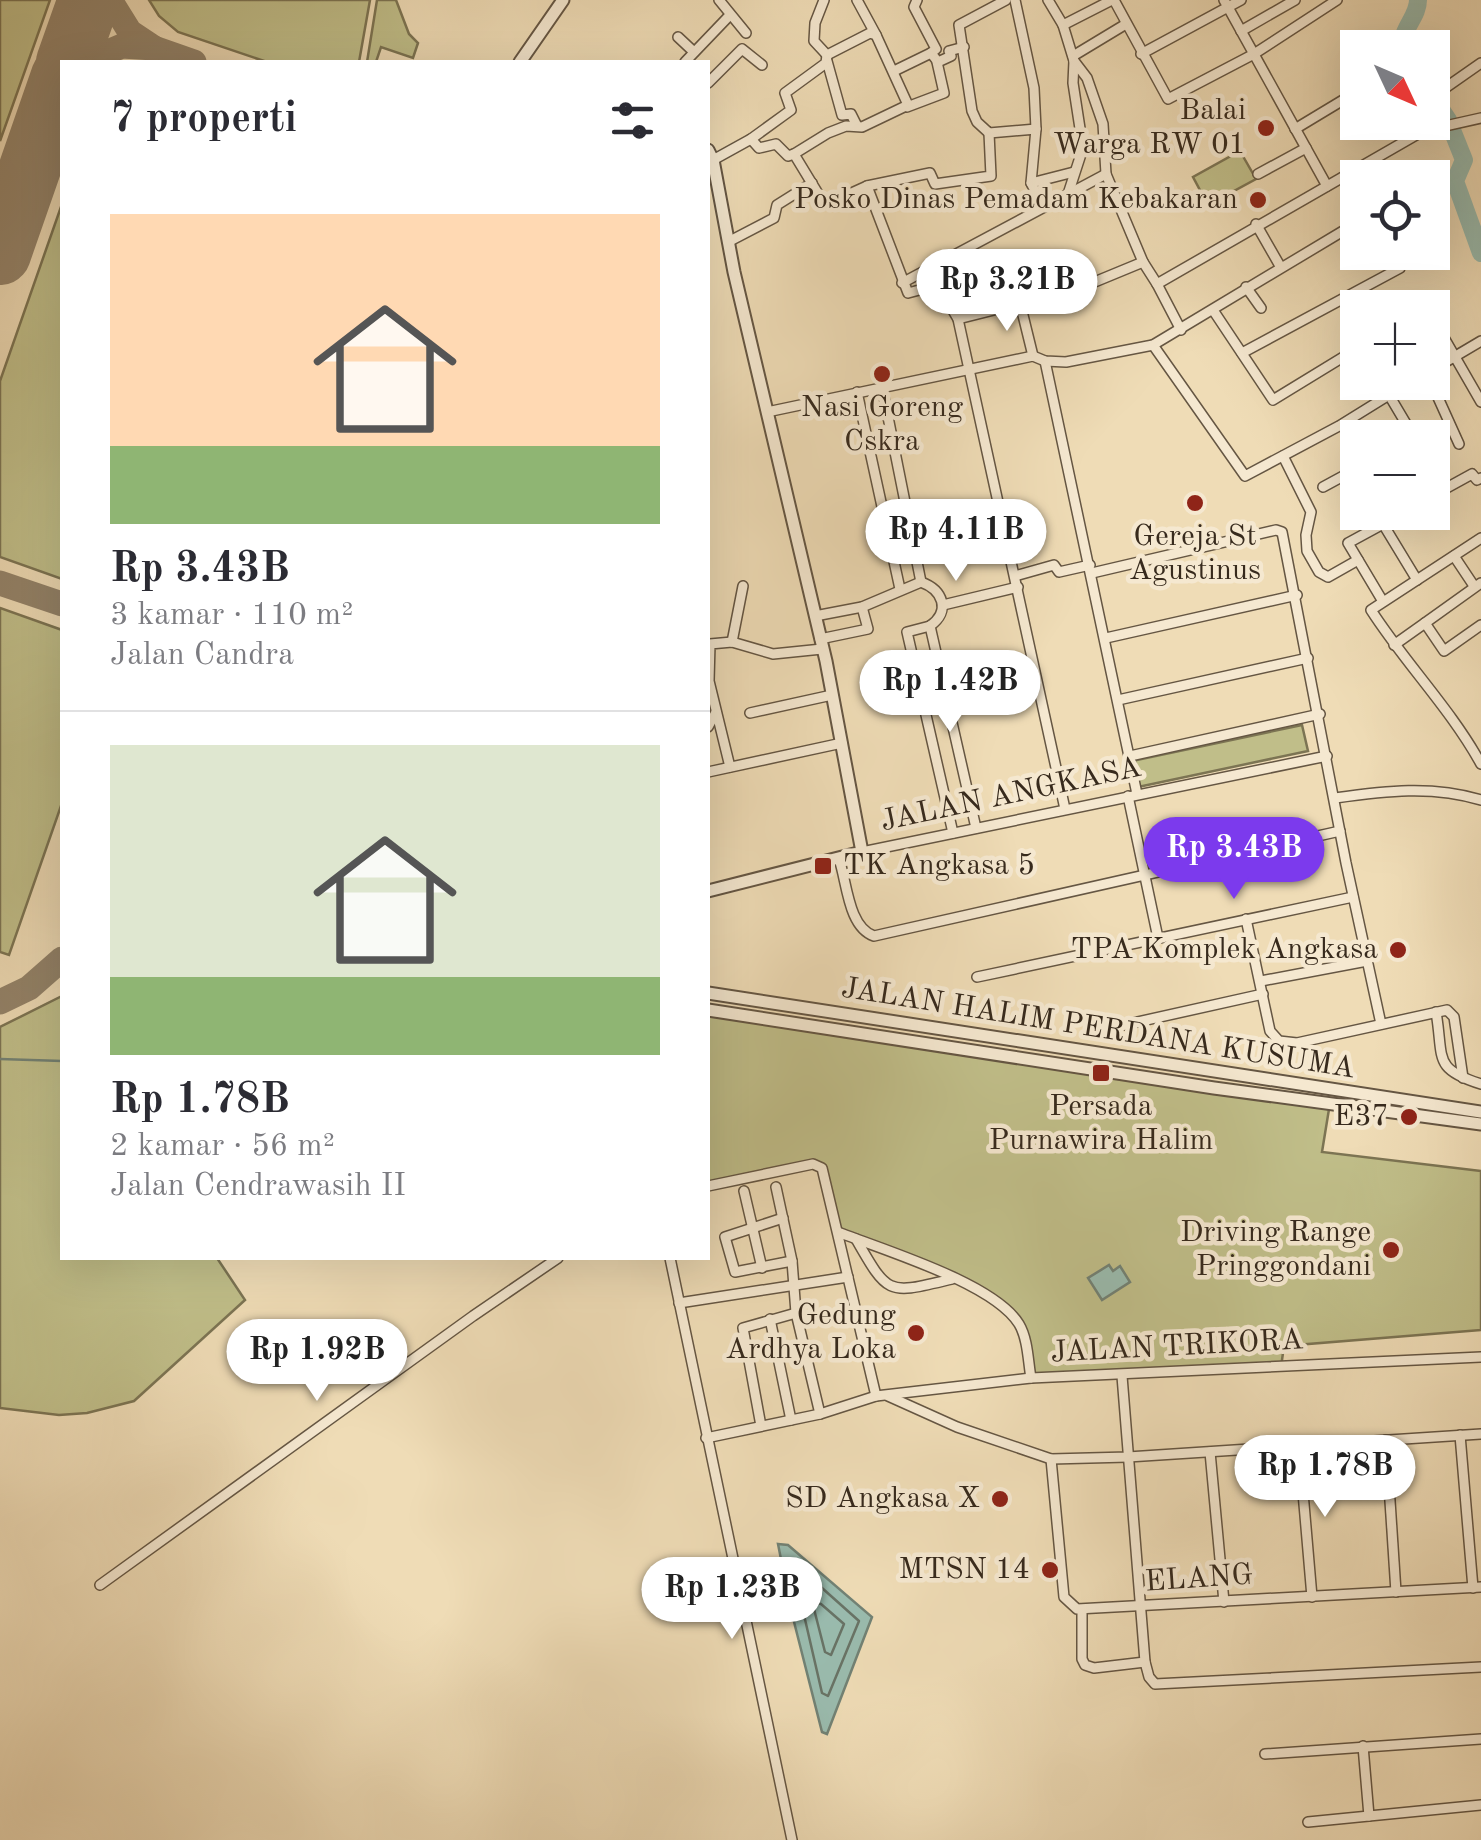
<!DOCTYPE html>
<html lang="id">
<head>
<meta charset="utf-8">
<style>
	:root { --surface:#fff; --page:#f7f7f7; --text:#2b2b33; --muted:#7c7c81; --line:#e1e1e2; --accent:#7c3aed }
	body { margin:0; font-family:"Old Standard TT",serif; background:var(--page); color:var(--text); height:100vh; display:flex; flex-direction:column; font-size:38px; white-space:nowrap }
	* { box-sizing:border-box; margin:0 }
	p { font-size:32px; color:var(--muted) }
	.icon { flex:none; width:55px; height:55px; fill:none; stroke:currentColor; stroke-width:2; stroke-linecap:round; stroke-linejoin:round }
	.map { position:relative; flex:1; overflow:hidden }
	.drawer { position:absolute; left:60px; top:60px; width:650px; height:1200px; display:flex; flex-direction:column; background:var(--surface); border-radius:0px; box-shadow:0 10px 40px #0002 }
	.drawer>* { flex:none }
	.needle { width:65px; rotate:134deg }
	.tools { position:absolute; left:1340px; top:30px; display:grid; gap:20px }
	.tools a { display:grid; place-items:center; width:110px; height:110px; border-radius:0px; background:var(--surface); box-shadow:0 10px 40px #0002; font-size:50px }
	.price { position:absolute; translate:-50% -85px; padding:0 22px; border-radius:35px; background:#fff; color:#222; font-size:32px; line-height:65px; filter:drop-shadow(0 2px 5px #0008) }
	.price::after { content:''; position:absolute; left:50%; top:60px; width:30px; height:22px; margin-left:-15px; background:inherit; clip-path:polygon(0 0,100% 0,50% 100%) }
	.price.current { background:var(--accent); color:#fff }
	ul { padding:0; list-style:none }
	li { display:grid; align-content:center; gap:20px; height:530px; padding:0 50px }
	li+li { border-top:2px solid var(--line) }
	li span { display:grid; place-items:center; height:310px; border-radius:0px; color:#555 }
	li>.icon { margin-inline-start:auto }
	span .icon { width:180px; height:180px; fill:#fffc; stroke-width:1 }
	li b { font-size:42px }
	h2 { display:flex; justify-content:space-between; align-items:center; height:120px; padding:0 50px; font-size:42px }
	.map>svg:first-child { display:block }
</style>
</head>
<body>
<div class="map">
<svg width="1481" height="1840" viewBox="0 0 1481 1840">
	<rect width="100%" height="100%" fill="#efdcb6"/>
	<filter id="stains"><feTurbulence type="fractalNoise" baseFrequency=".002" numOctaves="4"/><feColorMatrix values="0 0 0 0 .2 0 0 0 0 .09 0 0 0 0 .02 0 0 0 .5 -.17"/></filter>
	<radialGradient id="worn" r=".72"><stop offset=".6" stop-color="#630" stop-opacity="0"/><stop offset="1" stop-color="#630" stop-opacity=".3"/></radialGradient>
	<g fill="#c0be89" stroke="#7c7453" stroke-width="2.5">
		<polygon points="0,0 50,0 0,141"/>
		<polygon points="149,0 370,0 359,62 267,62 178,32 159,16"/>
		<polygon points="377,0 396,0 409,34 418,43 413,58 381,47 376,62 367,62"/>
		<polygon points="1240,151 1256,179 1208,205 1193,177"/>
		<polygon points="62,204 62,579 0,557 0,381"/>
		<polygon points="0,608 62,630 62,803 9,955 0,952"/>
		<polygon points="1302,725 1308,751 1138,787 1132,761"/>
		<polygon points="62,996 62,1258 217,1258 245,1300 134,1401 87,1413 59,1415 0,1408 0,1027"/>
		<polygon points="708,1010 1330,1103 1322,1152 1481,1171 1481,1330 1284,1346 1281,1367 1031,1378 1020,1326 978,1290 838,1232 818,1166 708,1186"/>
	</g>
	<g fill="#9abcaf" stroke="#728275" stroke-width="2.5">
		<polygon points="1109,1265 1113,1271 1120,1266 1130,1282 1102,1300 1088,1278"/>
		<polygon points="778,1544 788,1545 872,1617 827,1734 822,1732 791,1610"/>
	</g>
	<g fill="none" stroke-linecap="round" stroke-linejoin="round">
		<g stroke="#687366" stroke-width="2.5">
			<polygon points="798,1571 803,1571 859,1621 828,1696 822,1693 795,1576"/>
			<polygon points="816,1603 821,1604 844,1624 831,1655 825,1652 814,1609"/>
		</g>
		<polyline stroke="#728275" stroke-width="2.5" points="0,1059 62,1061"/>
		<g stroke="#9abcaf" stroke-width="18">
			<path d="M1402,48C1402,27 1418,17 1418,0"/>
			<polyline points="1432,96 1448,120 1464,160 1455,181 1481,253"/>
		</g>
		<g stroke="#93836a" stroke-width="25">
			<polyline points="154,48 194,62"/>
			<polyline points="84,62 122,46 154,48 130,32 110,0"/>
			<polyline points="55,97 62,86"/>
			<polyline points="0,211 13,216"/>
			<polyline points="0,583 62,604"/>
			<polyline points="0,1002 29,988 62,959"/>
		</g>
		<g stroke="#93836a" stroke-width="62">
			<polyline points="67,62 89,0"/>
			<polyline points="0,254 62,76"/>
		</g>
		<defs>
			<g id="minor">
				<polyline points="719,0 746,33"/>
				<polyline points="857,0 876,35"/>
				<polyline points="917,0 914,7 936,49 931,53"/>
				<polyline points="1006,0 959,25 972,111 977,122 989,133 1036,129 1031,183 1043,206"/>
				<polyline points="1015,0 1034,88 1036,129"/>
				<polyline points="1048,0 1063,25 1112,0"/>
				<polyline points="1114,0 1168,99 1254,54 1337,0"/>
				<polyline points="1224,0 1327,186"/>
				<polyline points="1063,25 1074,61 1087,78 1103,124 1106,174 1143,262"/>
				<polyline points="1241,31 1295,0"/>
				<polyline points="678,37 694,52"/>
				<polyline points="1141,54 1241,0"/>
				<polyline points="1073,56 1126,24"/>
				<polyline points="827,61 842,115 851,114 857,126"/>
				<polyline points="685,62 730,15"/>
				<polyline points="894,71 931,53 938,62 951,56 949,51 964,47"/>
				<polyline points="708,83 742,49 762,65"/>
				<polyline points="1438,93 1481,63"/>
				<polyline points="907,107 944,93 937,62"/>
				<polyline points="1295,129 1358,91"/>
				<polyline points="751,139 759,148 776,144 788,156 794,154 825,205 867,186 908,293 938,285 958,319 1065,809"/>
				<polyline points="794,154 828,133 846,126 862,127 908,105 876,35 870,33 827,55 814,41 815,23 824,0"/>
				<polyline points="713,160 751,139 791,110 785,93 826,63 827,55"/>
				<polyline points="1258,174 1306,148"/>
				<polyline points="1343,177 1358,205"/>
				<polyline points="1031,183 1074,172"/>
				<polyline points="867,186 930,173 935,184 991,176 989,133"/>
				<polyline points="1069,191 1083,148 1073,83 1074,61"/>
				<polyline points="1256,224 1280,266"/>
				<polyline points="728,242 774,218 777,205 812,183"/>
				<polyline points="1384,252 1389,252"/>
				<polyline points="902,283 1106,174"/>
				<polyline points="1246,287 1261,308"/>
				<polyline points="1020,303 1033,356"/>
				<polyline points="1213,310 1273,400 1358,348"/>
				<polyline points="1432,317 1481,402"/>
				<polyline points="958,319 1080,288 1143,262 1157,284"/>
				<polyline points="1181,330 1157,284 1423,131 1481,118"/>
				<polyline points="1153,345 1245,476 1339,426 1410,382"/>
				<polyline points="1242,353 1400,268 1401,263 1396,252"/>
				<polyline points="1045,361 1137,794"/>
				<polyline points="1432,370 1481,341"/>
				<polyline points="1431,382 1459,444"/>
				<polyline points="882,387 921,582"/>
				<polyline points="857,392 900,589"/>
				<polyline points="1389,395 1408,427 1409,438"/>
				<polyline points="767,412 1033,356 1045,361 1066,362 1153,345 1358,222"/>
				<polyline points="1283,456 1311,512 1306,535 1307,551 1319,572 1328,577 1358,560"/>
				<polyline points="1323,487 1358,468"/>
				<polyline points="1432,496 1472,474 1477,480 1481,478"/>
				<polyline points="1403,512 1383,524 1417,580"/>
				<path d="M1481,538L1371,610C1405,663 1450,708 1481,764"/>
				<polyline points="1454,556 1474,586"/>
				<polyline points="1092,573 1276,530 1282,532 1346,863 1381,1024"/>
				<polyline points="1015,576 1054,565 1059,572 1090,565"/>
				<polyline points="1382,600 1348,543 1383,524"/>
				<polyline points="943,605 1018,587"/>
				<path d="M815,616L862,607L921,582C943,590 951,611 930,626"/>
				<polyline points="1425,623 1481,583"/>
				<polyline points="930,626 907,632 953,833"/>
				<polyline points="930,626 976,828"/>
				<polyline points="1106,638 1297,595"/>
				<polyline points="820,639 868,629 862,607"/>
				<polyline points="732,642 743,586"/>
				<polyline points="1394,645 1425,623 1444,651 1481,625"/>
				<polyline points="1118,700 1308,658"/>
				<polyline points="750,713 832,695"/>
				<polyline points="708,727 716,712"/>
				<polyline points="1130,756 1320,714"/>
				<polyline points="730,767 709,681 710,644 732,642 773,654 822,649"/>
				<polyline points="708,772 842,743"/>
				<polyline points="1128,796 1158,938"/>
				<path d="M1335,798C1385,791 1432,785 1481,800"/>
				<polyline points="862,852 1327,756"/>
				<path d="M839,859C847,882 848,927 874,936L1340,831"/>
				<polyline points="1246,919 1270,1031 1279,1041 1297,1043 1447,1010 1454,1017 1463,1078"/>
				<polyline points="977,977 1353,897"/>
				<polyline points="1261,981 1367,961"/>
				<path d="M1436,1012C1444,1058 1432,1069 1481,1084"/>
				<polyline points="1124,1025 1263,994"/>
				<polyline points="708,1186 813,1164 822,1168 876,1396"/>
				<polyline points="776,1187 792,1261 796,1313 820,1414"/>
				<polyline points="744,1191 762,1268"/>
				<polyline points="783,1218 725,1237 735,1272 792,1261"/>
				<path d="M838,1232C883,1250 994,1283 1019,1324C1028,1339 1028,1361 1031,1378"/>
				<path d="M856,1239C889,1297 888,1294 952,1279"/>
				<polyline points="670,1258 792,1840"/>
				<polyline points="679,1303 848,1277"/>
				<polyline points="770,1319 791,1420"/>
				<polyline points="1122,1376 1145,1662 1149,1677 1155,1684 1481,1667"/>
				<polyline points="888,1396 957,1427 1051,1459 1128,1457 1481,1434"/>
				<polyline points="761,1426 743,1328 796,1313"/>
				<polyline points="1460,1435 1473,1588"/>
				<polyline points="706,1438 820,1414 876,1396 1031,1378 1481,1357"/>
				<polyline points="1386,1440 1396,1592"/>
				<polyline points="1299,1446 1312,1597"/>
				<polyline points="1210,1452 1224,1602"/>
				<polyline points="1051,1459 1064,1597 1077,1609 1481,1587"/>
				<polyline points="100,1585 473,1316 558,1258"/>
				<polyline points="1082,1611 1082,1659 1085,1665 1094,1668 1145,1662"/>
				<polyline points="1363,1746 1369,1816"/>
				<polyline points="1265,1754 1481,1739"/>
				<polyline points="1308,1822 1481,1805"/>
			</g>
			<g id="tertiary">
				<polyline points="520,62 563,0"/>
				<polyline points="708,150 713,160 734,272 826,661 862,852 708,891"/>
				<polyline points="708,993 1481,1112"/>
				<polyline points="708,1010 1214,1088 1481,1124"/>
			</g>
		</defs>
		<use href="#minor" stroke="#655643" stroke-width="12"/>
		<use href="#tertiary" stroke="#655643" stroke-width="15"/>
		<use href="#minor" stroke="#f5e8d0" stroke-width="9"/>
		<use href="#tertiary" stroke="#f5e8d0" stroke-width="11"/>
	</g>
	<g fill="#8f2418" stroke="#f5e8d0" stroke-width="4">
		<circle cx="1266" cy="128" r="10"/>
		<circle cx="1258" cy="200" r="10"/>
		<circle cx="882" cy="374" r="10"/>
		<circle cx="1195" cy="503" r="10"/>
		<rect x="813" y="856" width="20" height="20" rx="5"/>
		<circle cx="1398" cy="950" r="10"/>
		<rect x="1091" y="1063" width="20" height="20" rx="5"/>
		<circle cx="1409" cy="1117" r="10"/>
		<circle cx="1391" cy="1250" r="10"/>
		<circle cx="916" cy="1333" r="10"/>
		<circle cx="1000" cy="1499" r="10"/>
		<circle cx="1050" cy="1570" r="10"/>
	</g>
	<g text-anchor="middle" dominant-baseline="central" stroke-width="9" stroke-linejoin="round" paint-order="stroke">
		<g font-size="30" fill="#372a1d" stroke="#f5e8d0" text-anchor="end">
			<text x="1246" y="111">Balai<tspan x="1246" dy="34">Warga RW 01</tspan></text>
			<text x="1238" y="200">Posko Dinas Pemadam Kebakaran</text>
			<text x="882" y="408" text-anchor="middle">Nasi Goreng<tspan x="882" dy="34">Cskra</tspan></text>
			<text x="1195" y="537" text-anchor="middle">Gereja St<tspan x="1195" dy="34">Agustinus</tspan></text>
			<text x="843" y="866" text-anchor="start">TK Angkasa 5</text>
			<text x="1378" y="950">TPA Komplek Angkasa</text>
			<text x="1101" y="1107" text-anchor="middle">Persada<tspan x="1101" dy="34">Purnawira Halim</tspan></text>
			<text x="1389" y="1117">E37</text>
			<text x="1371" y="1233">Driving Range<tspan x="1371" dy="34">Pringgondani</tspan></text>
			<text x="896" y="1316">Gedung<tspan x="896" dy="34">Ardhya Loka</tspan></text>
			<text x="980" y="1499">SD Angkasa X</text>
			<text x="1030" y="1570">MTSN 14</text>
		</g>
		<g font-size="30" fill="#372a1d" stroke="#f5e8d0">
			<text transform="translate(1011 795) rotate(-12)">JALAN ANGKASA</text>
			<text transform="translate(1098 1029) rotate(9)">JALAN HALIM PERDANA KUSUMA</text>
			<text transform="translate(1177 1347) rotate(-3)">JALAN TRIKORA</text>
			<text transform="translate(1199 1579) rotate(-4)">ELANG</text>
		</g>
	</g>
	<rect width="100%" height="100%" filter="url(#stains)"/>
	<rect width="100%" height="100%" fill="url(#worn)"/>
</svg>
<div class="tools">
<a><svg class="needle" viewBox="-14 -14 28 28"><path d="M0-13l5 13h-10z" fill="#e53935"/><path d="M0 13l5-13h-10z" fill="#7c7c81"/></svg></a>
<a><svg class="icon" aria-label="locate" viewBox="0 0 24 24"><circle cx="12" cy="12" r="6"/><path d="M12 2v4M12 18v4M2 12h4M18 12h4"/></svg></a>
<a>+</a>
<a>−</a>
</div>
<b class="price" style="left:1007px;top:334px">Rp 3.21B</b>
<b class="price" style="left:956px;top:584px">Rp 4.11B</b>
<b class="price" style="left:950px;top:735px">Rp 1.42B</b>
<b class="price current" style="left:1234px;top:902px">Rp 3.43B</b>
<b class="price" style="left:317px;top:1404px">Rp 1.92B</b>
<b class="price" style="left:1325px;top:1520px">Rp 1.78B</b>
<b class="price" style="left:732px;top:1642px">Rp 1.23B</b>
<section class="drawer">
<h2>7 properti<svg class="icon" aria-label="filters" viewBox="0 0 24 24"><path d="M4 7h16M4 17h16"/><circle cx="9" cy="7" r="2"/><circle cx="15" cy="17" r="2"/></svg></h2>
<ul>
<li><span style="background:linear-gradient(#ffd9b3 75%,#8fb573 0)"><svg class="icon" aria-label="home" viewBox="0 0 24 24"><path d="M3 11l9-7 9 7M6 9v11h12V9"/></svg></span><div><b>Rp 3.43B</b><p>3 kamar · 110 m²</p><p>Jalan Candra</p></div></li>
<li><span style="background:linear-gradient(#dfe7d0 75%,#8fb573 0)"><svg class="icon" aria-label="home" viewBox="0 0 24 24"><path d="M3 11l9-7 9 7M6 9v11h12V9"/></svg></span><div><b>Rp 1.78B</b><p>2 kamar · 56 m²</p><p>Jalan Cendrawasih II</p></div></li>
</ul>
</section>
</div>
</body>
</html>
